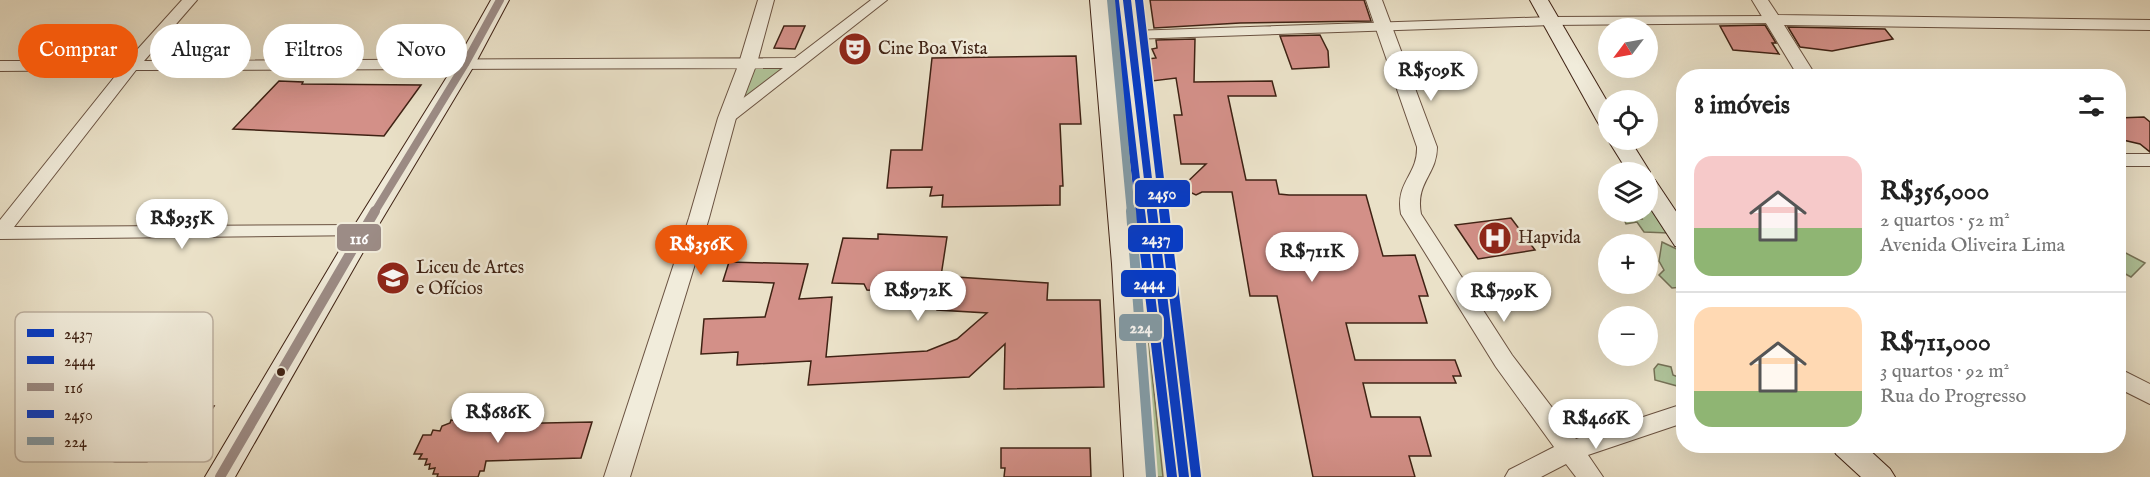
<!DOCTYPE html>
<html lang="pt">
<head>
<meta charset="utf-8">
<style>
	:root { --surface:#fff; --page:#f6f6f6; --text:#222; --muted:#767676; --line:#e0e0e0; --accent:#ea580c }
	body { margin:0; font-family:"IM FELL English",serif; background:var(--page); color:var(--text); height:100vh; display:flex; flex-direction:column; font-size:22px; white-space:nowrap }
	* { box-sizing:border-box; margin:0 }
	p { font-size:20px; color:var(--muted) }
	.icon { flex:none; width:33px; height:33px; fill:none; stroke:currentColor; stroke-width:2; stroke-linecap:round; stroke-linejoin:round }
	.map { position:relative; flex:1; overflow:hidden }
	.sheet { position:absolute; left:1676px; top:69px; width:450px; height:384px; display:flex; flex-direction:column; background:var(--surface); border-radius:24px; box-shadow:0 6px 24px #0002 }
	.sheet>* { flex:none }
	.hud { position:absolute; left:18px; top:24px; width:570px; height:54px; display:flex; gap:12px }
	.needle { width:39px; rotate:238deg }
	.buttons { position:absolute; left:1598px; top:18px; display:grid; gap:12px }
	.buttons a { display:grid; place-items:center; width:60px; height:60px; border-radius:50%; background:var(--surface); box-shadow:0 6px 24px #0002; font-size:30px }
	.price { position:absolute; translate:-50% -51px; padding:0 14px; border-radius:21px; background:#fff; color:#222; font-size:20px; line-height:39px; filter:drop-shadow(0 2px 3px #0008) }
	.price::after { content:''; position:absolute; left:50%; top:36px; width:18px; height:14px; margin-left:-9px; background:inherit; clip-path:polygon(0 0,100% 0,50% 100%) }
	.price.current { background:var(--accent); color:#fff }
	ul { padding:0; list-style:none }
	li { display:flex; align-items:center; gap:18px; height:150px; padding:0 18px }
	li+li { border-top:2px solid var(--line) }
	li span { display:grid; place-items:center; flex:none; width:168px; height:120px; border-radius:18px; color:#555 }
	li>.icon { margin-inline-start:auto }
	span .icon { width:72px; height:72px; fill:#fffc; stroke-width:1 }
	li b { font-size:26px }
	h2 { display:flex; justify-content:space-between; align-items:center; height:72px; padding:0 18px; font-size:26px }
	.chip { padding:0 21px; border-radius:27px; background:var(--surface); box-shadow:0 6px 24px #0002; font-size:21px; line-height:54px }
	.chip.current { background:var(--accent); color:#fff }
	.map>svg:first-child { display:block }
</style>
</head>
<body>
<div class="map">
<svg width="2150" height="477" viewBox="0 0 2150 477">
	<rect width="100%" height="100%" fill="#eae1c8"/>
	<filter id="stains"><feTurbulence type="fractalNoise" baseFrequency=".00333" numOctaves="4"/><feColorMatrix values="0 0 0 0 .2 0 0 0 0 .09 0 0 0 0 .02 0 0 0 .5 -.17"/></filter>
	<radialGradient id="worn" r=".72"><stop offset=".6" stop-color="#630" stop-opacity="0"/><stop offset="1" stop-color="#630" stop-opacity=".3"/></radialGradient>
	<g fill="#b1c49a" stroke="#787357" stroke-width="1.5">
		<polygon points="748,63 798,63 727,118"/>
		<polygon points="1647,185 1668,233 1644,232 1637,222 1626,224 1624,219 1642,219 1638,213 1621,212 1647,212"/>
		<polygon points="1662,242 1683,252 1683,287 1672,288 1659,275 1664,270 1659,261"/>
		<polygon points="2118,249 2145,263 2131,277 2118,270"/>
		<polygon points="1137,267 1141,269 1163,477 1155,477 1134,269"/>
		<polygon points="1658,364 1671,367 1673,375 1678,377 1680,369 1683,369 1683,392 1677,386 1655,380 1654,369"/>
	</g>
	<g fill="#d39088" stroke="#3f2214" stroke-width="1.5">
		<polygon points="1150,0 1364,0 1371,21 1240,23 1154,28"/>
		<polygon points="1765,25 1776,43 1772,43 1779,54 1733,50 1720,26"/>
		<polygon points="784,26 805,26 795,49 774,48"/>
		<polygon points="1788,27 1885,29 1893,39 1832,51 1800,47"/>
		<polygon points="1320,35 1328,51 1329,67 1292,69 1280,36"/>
		<polygon points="1195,39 1194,82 1272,81 1276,96 1228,96 1246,180 1276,180 1279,194 1289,195 1366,195 1383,256 1415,255 1428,296 1419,296 1427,323 1346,323 1355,360 1455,360 1461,376 1453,376 1456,383 1363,383 1371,417 1420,417 1431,456 1409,456 1415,477 1313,477 1277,296 1250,296 1232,192 1202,192 1196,195 1181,188 1206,164 1181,164 1174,115 1182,115 1176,78 1152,81 1148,59 1156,58 1152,49 1157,48 1156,40"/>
		<polygon points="1076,56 1081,124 1060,124 1063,186 1060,186 1060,205 942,207 943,195 930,196 932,187 887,188 891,150 922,150 932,58"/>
		<polygon points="279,81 303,82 302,84 421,85 384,136 233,129"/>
		<polygon points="2144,117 2150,122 2150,152 2140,144 2123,140 2118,135 2118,118"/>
		<polygon points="1511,218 1535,250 1478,259 1455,225"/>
		<polygon points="878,234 947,237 941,276 1048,283 1047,300 1100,300 1104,387 1004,389 1005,344 969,377 808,385 811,361 737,365 738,352 701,354 704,319 765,317 774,283 723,281 729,262 808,264 799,299 832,297 826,357 927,351 957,339 987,313 937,310 938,295 867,290 864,284 832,283 843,238 878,239"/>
		<polygon points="214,406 192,442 152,444 147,462 115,462 91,455 105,441 68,441 83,419 110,419 117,409"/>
		<polygon points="473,414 494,415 492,420 499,420 497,424 592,422 581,458 486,461 484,471 480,471 478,477 437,477 438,474 433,474 435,468 429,469 430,464 425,465 427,459 419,459 422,454 414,454 423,435 431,435 433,430 440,431 442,426 450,423 451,420 462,421 464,415"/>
		<polygon points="1001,448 1090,448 1091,477 1004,477 1005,468 1001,468"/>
	</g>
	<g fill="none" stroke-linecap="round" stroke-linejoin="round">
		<defs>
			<g id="minor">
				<polygon points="182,0 197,0 144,61 795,58 871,0 887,0 733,121 727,123 719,118 721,115 783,68 136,70 14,227 363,225 369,227 372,231 369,235 0,239 0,220 120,70 0,71 0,61 127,61"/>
				<polygon points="1771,16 1776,17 1778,20 1776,23 1551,25 1131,39 1124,35 1131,31 1551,17"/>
			</g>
			<g id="tertiary">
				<polygon points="758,0 774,0 757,63 736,118 709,218 630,477 604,477 689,218 718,118 739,63"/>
				<path d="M1366,0H1382L1437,147C1437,175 1415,182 1421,214L1512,355L1576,439L1683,404V423L1588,455L1603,477H1576L1566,464L1541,477H1505L1509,470L1554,447L1496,367L1401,214C1395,182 1418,175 1417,147Z"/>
				<polygon points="1752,0 1768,0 1778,15 2150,20 2150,30 1784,25 1816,76 1798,76"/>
				<rect x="2118" y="154" width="32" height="12"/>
				<polygon points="2118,368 2150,384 2150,404 2118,388"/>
			</g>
			<g id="secondary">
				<polygon points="491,0 509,0 475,64 375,231 235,477 205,477 351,231 455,64"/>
				<polygon points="1090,0 1108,0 1136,264 1154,477 1124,477 1112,264"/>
				<polygon points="1118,0 1136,0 1199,477 1169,477"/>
				<polygon points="1530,0 1548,0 1608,103 1608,127 1600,126 1597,121"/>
				<polygon points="1608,140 1630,140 1650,172 1647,177 1647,172 1628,172"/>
				<polygon points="1647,178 1655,180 1683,222 1683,248 1675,246 1647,203"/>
				<polygon points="1832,446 1865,446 1890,469 1895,477 1861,477 1836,454"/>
			</g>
		</defs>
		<use href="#minor" stroke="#6a5241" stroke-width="2"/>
		<use href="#tertiary" stroke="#6a5241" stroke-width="2"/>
		<use href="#secondary" stroke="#3f2214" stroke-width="2"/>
		<use href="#minor" fill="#f1ecdb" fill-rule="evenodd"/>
		<use href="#tertiary" fill="#f1ecdb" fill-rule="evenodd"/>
		<use href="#secondary" fill="#f1ecdb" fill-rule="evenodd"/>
		<defs>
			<polyline id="bus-1-far1" points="1127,0 1152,213"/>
			<polyline id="bus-1" points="1152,211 1184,477"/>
			<polyline id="bus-2-far1" points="1115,1 1140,213"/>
			<polyline id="bus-2" points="1140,211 1172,477"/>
			<polyline id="bus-3-far1" points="374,213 465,64 500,0"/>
			<polyline id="bus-3" points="220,477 375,211"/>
			<polyline id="bus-4-far1" points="1139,0 1164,213"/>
			<polyline id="bus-4" points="1164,211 1196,476"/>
			<polyline id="bus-5-far1" points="1111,0 1131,213"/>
			<polyline id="bus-5" points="1131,211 1151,476"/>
		</defs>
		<use href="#bus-1-far1" stroke="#f1ecdb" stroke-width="11"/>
		<use href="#bus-1" stroke="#f1ecdb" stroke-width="14"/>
		<use href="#bus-2-far1" stroke="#f1ecdb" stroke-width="11"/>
		<use href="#bus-2" stroke="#f1ecdb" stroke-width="14"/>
		<use href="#bus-3-far1" stroke="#f1ecdb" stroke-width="11"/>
		<use href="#bus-3" stroke="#f1ecdb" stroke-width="14"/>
		<use href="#bus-4-far1" stroke="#f1ecdb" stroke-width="11"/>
		<use href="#bus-4" stroke="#f1ecdb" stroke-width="14"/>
		<use href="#bus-5-far1" stroke="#f1ecdb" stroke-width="11"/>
		<use href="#bus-5" stroke="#f1ecdb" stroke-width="14"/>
		<use href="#bus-1-far1" stroke="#043bc9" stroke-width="8"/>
		<use href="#bus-1" stroke="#043bc9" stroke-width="10"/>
		<use href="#bus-2-far1" stroke="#043bc9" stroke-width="8"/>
		<use href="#bus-2" stroke="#043bc9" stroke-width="10"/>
		<use href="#bus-3-far1" stroke="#9c8c86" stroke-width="8"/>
		<use href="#bus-3" stroke="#9c8c86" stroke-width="10"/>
		<use href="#bus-4-far1" stroke="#043bc9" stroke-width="8"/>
		<use href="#bus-4" stroke="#043bc9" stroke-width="10"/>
		<use href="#bus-5-far1" stroke="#839ca8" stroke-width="8"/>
		<use href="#bus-5" stroke="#839ca8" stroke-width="10"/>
	</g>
	<defs>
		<symbol id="theatre-disc" viewBox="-11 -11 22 22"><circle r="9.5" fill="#8f2418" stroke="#f1ecdb"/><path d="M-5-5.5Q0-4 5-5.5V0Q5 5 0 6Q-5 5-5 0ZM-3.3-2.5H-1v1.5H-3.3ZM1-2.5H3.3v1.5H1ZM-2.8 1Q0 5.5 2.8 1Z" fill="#fff"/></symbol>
		<symbol id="hospital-disc" viewBox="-11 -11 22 22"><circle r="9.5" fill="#8f2418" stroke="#f1ecdb"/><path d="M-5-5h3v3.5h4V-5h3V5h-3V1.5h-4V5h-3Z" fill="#fff"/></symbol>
		<symbol id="school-disc" viewBox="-11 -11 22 22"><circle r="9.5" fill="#8f2418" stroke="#f1ecdb"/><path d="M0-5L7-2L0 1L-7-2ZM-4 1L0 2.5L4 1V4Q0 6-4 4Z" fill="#fff"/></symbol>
	</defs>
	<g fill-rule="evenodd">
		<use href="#theatre-disc" x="836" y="30" width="38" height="38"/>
		<use href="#hospital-disc" x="1476" y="219" width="38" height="38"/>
		<use href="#school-disc" x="374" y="259" width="38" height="38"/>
	</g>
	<circle fill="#3f2214" stroke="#f1ecdb" stroke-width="2" cx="281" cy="372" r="5"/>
	<g text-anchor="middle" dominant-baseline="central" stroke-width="5" stroke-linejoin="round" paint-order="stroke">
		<g font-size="18" fill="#3f2214" stroke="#f1ecdb" text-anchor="start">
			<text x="878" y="49">Cine Boa Vista</text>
			<text x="1518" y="238">Hapvida</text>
			<text x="416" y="268">Liceu de Artes<tspan x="416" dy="21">e Ofícios</tspan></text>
		</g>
	</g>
	<rect x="15" y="312" width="198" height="150" rx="9" fill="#f1ecdb" stroke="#bcaf9f" stroke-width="1.5"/>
	<rect x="27" y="329" width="27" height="8" fill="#043bc9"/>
	<rect x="27" y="356" width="27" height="8" fill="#043bc9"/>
	<rect x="27" y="383" width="27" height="8" fill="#9c8c86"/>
	<rect x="27" y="410" width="27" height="8" fill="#043bc9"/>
	<rect x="27" y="437" width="27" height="8" fill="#839ca8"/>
	<g font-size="16" fill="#3f2214">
		<text x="64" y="339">2437</text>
		<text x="64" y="366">2444</text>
		<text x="64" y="393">116</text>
		<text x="64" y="420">2450</text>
		<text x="64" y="447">224</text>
	</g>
	<g stroke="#f1ecdb" stroke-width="2">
		<rect x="1134" y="179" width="57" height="29" rx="6" fill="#043bc9"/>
		<rect x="336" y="223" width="46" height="29" rx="6" fill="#9c8c86"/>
		<rect x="1127" y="224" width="57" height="29" rx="6" fill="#043bc9"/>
		<rect x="1120" y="269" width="57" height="29" rx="6" fill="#043bc9"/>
		<rect x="1118" y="313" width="45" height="29" rx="6" fill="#839ca8"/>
	</g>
	<g font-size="16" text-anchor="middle" font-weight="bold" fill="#fff">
		<text x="1162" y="199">2450</text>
		<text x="359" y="244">116</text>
		<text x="1156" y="244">2437</text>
		<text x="1149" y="289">2444</text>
		<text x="1141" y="333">224</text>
	</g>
	<rect width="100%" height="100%" filter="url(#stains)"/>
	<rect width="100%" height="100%" fill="url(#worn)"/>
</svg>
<div class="buttons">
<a><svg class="needle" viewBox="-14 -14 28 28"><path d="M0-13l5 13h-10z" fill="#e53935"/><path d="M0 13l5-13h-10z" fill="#767676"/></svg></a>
<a><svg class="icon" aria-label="locate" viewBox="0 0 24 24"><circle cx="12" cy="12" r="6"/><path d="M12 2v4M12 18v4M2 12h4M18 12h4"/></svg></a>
<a><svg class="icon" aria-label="layers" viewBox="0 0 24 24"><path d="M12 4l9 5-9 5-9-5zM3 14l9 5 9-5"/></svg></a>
<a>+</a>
<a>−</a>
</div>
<b class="price" style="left:1431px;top:102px">R$509K</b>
<b class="price" style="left:182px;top:250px">R$935K</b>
<b class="price current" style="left:701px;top:276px">R$356K</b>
<b class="price" style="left:1312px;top:283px">R$711K</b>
<b class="price" style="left:918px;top:322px">R$972K</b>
<b class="price" style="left:1504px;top:323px">R$799K</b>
<b class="price" style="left:498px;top:444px">R$686K</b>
<b class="price" style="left:1596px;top:450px">R$466K</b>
<div class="hud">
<a class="chip current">Comprar</a>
<a class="chip">Alugar</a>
<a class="chip">Filtros</a>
<a class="chip">Novo</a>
</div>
<section class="sheet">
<h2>8 imóveis<svg class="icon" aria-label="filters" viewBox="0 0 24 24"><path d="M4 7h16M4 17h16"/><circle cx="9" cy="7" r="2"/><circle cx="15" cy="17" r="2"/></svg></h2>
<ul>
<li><span style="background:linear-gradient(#f6c9c9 60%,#8fb573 0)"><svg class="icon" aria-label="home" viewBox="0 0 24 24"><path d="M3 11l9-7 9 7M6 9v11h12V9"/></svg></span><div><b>R$356,000</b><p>2 quartos · 52 m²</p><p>Avenida Oliveira Lima</p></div></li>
<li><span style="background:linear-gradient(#ffd9b3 70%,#8fb573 0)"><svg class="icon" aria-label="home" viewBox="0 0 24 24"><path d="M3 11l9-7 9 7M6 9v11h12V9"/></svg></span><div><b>R$711,000</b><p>3 quartos · 92 m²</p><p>Rua do Progresso</p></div></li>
</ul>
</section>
</div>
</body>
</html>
